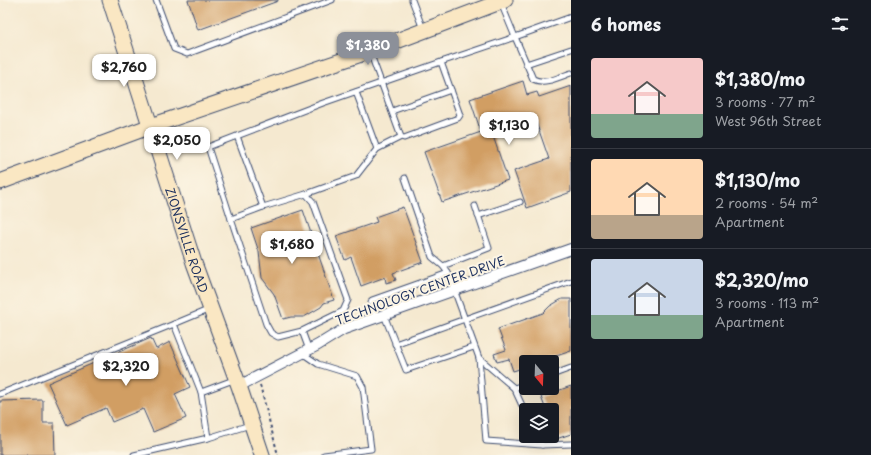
<!DOCTYPE html>
<html lang="en">
<head>
<meta charset="utf-8">
<style>
	:root { --surface:#171b24; --page:#242831; --text:#f1f3f6; --muted:#9ea1a6; --line:#363941; --accent:#8c9099 }
	body { margin:0; font-family:"Playpen Sans",sans-serif; background:var(--page); color:var(--text); height:100vh; display:flex; flex-direction:column; font-size:15px; white-space:nowrap }
	* { box-sizing:border-box; margin:0 }
	p { font-size:13px; color:var(--muted) }
	.icon { flex:none; width:22px; height:22px; fill:none; stroke:currentColor; stroke-width:2; stroke-linecap:round; stroke-linejoin:round }
	.map { position:relative; flex:1; overflow:hidden }
	.drawer { display:flex; flex-direction:column; background:var(--surface); width:300px }
	.drawer>* { flex:none }
	.needle { width:26px; rotate:161deg }
	.buttons { position:absolute; left:519px; top:355px; display:grid; gap:8px }
	.buttons a { display:grid; place-items:center; width:40px; height:40px; border-radius:4px; background:var(--surface); box-shadow:0 4px 16px #0002; font-size:20px }
	.price { position:absolute; translate:-50% -34px; padding:0 9px; border-radius:8px; background:#fff; color:#222; font-size:13px; line-height:26px; filter:drop-shadow(0 1px 2px #0008) }
	.price::after { content:''; position:absolute; left:50%; top:24px; width:12px; height:9px; margin-left:-6px; background:inherit; clip-path:polygon(0 0,100% 0,50% 100%) }
	.price.active { background:var(--accent); color:#fff }
	ul { padding:0; list-style:none }
	li { display:flex; align-items:center; gap:12px; height:100px; padding:0 20px }
	li+li { border-top:1px solid var(--line) }
	li span { display:grid; place-items:center; flex:none; width:112px; height:80px; border-radius:4px; color:#555 }
	li>.icon { margin-inline-start:auto }
	span .icon { width:48px; height:48px; fill:#fffc; stroke-width:1 }
	li b { font-size:17px }
	h2 { display:flex; justify-content:space-between; align-items:center; height:48px; padding:0 20px; font-size:17px }
	main { display:flex; flex:1; min-height:0 }
	.map>svg:first-child { display:block }
</style>
</head>
<body>
<main>
<div class="map">
<svg width="571" height="455" viewBox="0 0 571 455">
	<rect width="100%" height="100%" fill="#fcf5e5"/>
	<filter id="ink" filterUnits="userSpaceOnUse"><feTurbulence type="fractalNoise" baseFrequency=".025" numOctaves="2"/><feDisplacementMap in="SourceGraphic" scale="8" xChannelSelector="R" yChannelSelector="G"/><feConvolveMatrix kernelMatrix="1 2 1 2 8 2 1 2 1" color-interpolation-filters="sRGB"/></filter>
	<filter id="wash" filterUnits="userSpaceOnUse"><feTurbulence type="fractalNoise" baseFrequency=".012" numOctaves="4" result="noise"/><feDisplacementMap in="SourceGraphic" scale="16" xChannelSelector="R" yChannelSelector="G"/><feGaussianBlur stdDeviation="0.9" result="paint"/><feColorMatrix in="noise" values="0 0 0 0 0 0 0 0 0 0 0 0 0 0 0 0 0 1.4 0 .05"/><feComposite in="paint" operator="in"/></filter>
	<g filter="url(#wash)">
		<rect width="100%" height="100%" fill="#f5e9d0"/>
		<g id="blocks">
			<g fill="#d19e64">
				<polygon points="188,0 278,0 278,1 198,30"/>
				<polygon points="523,81 527,95 537,92 539,97 571,86 571,192 527,208 514,171 549,159 536,122 493,136 508,180 442,202 424,152 481,132 470,99"/>
				<polygon points="403,207 423,262 393,273 396,280 386,283 385,277 361,286 351,257 345,260 336,236 377,222 375,217"/>
				<polygon points="303,210 334,300 324,303 321,307 304,317 291,317 283,319 274,294 262,278 259,252 251,228"/>
				<polygon points="562,299 571,299 571,351 539,362 526,362 526,367 513,371 509,359 497,362 494,354 506,350 498,329 543,313 550,306"/>
				<polygon points="151,338 156,349 170,342 190,387 175,394 186,418 153,432 143,409 112,422 106,408 67,425 48,383"/>
				<polygon points="571,386 571,434 556,439 552,428 552,410 546,410 541,397"/>
				<polygon points="43,400 43,423 54,423 55,455 0,455 0,401"/>
			</g>
		</g>
	</g>
	<g filter="url(#ink)">
		<use href="#blocks" fill-opacity="0" stroke="#3c4b6f" stroke-width="1"/>
		<g fill="none" stroke-linecap="round" stroke-linejoin="round">
			<defs>
				<g id="lane">
					<polyline points="156,0 174,49 187,54 332,0"/>
					<polyline points="412,0 423,29"/>
					<polyline points="501,3 515,37 571,17"/>
					<path d="M370,52L401,137L404,138L458,118L460,115L441,62L515,37L533,79C545,85 559,77 571,73"/>
					<polyline points="526,64 571,49"/>
					<polyline points="356,92 377,149"/>
					<polyline points="392,111 451,90"/>
					<polyline points="237,136 263,207"/>
					<polyline points="405,178 432,257 443,266 448,273 479,358 514,388 526,414"/>
					<polyline points="306,194 356,176 377,149 401,137"/>
					<polyline points="478,216 520,202"/>
					<polyline points="231,219 208,147 323,103 441,62"/>
					<polyline points="443,266 489,248 475,206"/>
					<polyline points="210,309 174,324 201,392 208,438 250,425"/>
					<polyline points="384,315 406,370 474,347"/>
					<polyline points="377,318 371,303 372,300 448,273"/>
					<polyline points="302,331 278,337 271,333 266,324 231,219 263,207 306,194 313,202 348,300 343,311 302,331 309,350"/>
					<polyline points="395,344 571,281"/>
					<polyline points="302,353 318,364 357,376 363,387 371,449 324,455"/>
					<polyline points="479,358 486,441 542,445"/>
					<polyline points="552,375 571,368"/>
					<polyline points="514,388 526,384"/>
					<polyline points="201,392 236,379"/>
					<polyline points="0,394 174,324"/>
					<polyline points="537,436 542,445 571,444"/>
					<polyline points="134,455 208,438"/>
				</g>
				<polyline id="street" points="239,386 318,345 344,329 571,249"/>
				<g id="secondary">
					<path id="s1" d="M110,0L194,263L239,386L262,455"/>
					<polyline points="0,182 151,126 370,51 505,0"/>
				</g>
			</defs>
			<use href="#lane" stroke="#3c4b6f" stroke-width="7"/>
			<use href="#street" stroke="#3c4b6f" stroke-width="12"/>
			<use href="#secondary" stroke="#3c4b6f" stroke-width="17"/>
			<polyline stroke="#3c4b6f" stroke-width="2" stroke-dasharray="3 3" stroke-linecap="butt" points="260,385 278,455"/>
			<use href="#lane" stroke="#fff" stroke-width="5"/>
			<use href="#street" stroke="#fff" stroke-width="10"/>
			<use href="#secondary" stroke="#fae7c3" stroke-width="15"/>
		</g>
	</g>
	<g text-anchor="middle" dominant-baseline="central" stroke-width="4" stroke-linejoin="round" paint-order="stroke">
		<g font-size="12" fill="#1b2f5e" stroke="#fcf5e5">
			<text stroke="none"><textPath href="#s1" startOffset="252">ZIONSVILLE ROAD</textPath></text>
			<text transform="translate(420 290) rotate(-20)">TECHNOLOGY CENTER DRIVE</text>
		</g>
	</g>
</svg>
<div class="buttons">
<a><svg class="needle" viewBox="-14 -14 28 28"><path d="M0-13l5 13h-10z" fill="#e53935"/><path d="M0 13l5-13h-10z" fill="#9ea1a6"/></svg></a>
<a><svg class="icon" aria-label="layers" viewBox="0 0 24 24"><path d="M12 4l9 5-9 5-9-5zM3 14l9 5 9-5"/></svg></a>
</div>
<b class="price active" style="left:368px;top:66px">$1,380</b>
<b class="price" style="left:124px;top:88px">$2,760</b>
<b class="price" style="left:509px;top:146px">$1,130</b>
<b class="price" style="left:177px;top:161px">$2,050</b>
<b class="price" style="left:292px;top:265px">$1,680</b>
<b class="price" style="left:126px;top:387px">$2,320</b>
</div>
<section class="drawer">
<h2>6 homes<svg class="icon" aria-label="filters" viewBox="0 0 24 24"><path d="M4 7h16M4 17h16"/><circle cx="9" cy="7" r="2"/><circle cx="15" cy="17" r="2"/></svg></h2>
<ul>
<li><span style="background:linear-gradient(#f6c9c9 70%,#7fa58c 0)"><svg class="icon" aria-label="home" viewBox="0 0 24 24"><path d="M3 11l9-7 9 7M6 9v11h12V9"/></svg></span><div><b>$1,380/mo</b><p>3 rooms · 77 m²</p><p>West 96th Street</p></div></li>
<li><span style="background:linear-gradient(#ffd9b3 70%,#b9a48a 0)"><svg class="icon" aria-label="home" viewBox="0 0 24 24"><path d="M3 11l9-7 9 7M6 9v11h12V9"/></svg></span><div><b>$1,130/mo</b><p>2 rooms · 54 m²</p><p>Apartment</p></div></li>
<li><span style="background:linear-gradient(#c9d6e8 70%,#7fa58c 0)"><svg class="icon" aria-label="home" viewBox="0 0 24 24"><path d="M3 11l9-7 9 7M6 9v11h12V9"/></svg></span><div><b>$2,320/mo</b><p>3 rooms · 113 m²</p><p>Apartment</p></div></li>
</ul>
</section>
</main>
</body>
</html>
